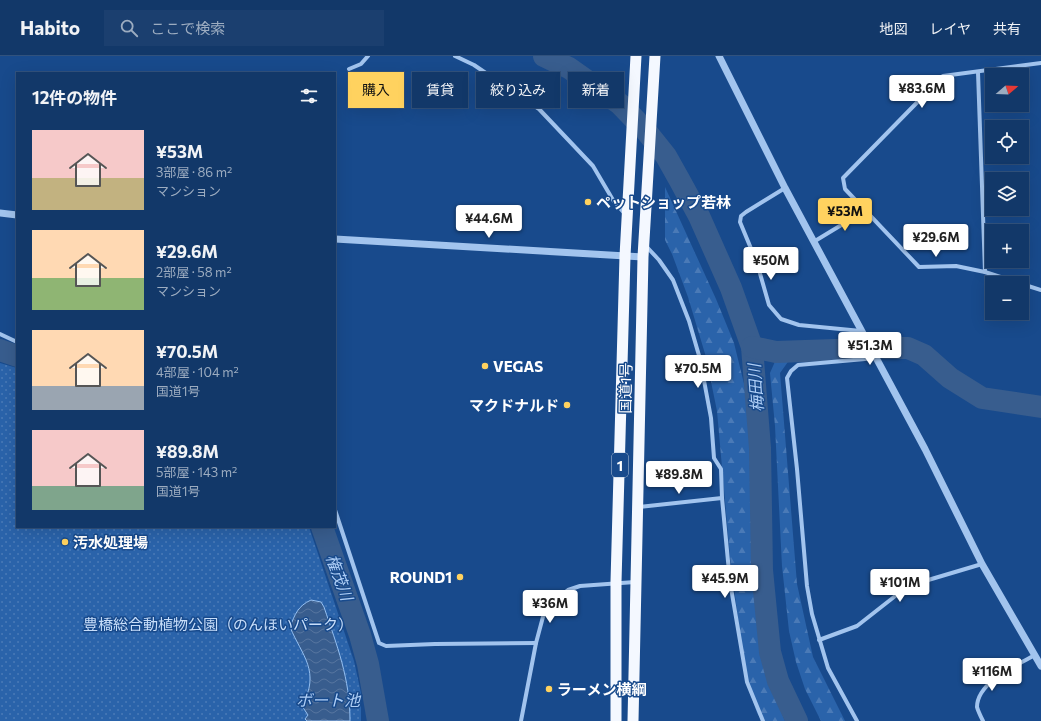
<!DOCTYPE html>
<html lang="ja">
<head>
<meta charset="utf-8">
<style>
	:root { --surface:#123869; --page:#1b3f6f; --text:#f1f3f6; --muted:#9cacc0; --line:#31527d; --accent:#ffd25f }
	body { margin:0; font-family:Commissioner,"Noto Sans JP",sans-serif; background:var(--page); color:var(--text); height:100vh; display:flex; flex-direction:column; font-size:15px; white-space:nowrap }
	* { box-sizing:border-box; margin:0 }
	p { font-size:13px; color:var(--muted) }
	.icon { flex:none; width:22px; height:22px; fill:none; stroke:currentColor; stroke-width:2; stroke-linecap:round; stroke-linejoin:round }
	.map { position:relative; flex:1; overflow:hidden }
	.drawer { position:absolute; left:16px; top:16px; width:320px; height:456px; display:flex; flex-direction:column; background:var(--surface); border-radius:0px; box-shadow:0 4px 16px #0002,0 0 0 1px var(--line) }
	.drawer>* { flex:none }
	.guide { position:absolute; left:348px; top:16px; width:380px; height:36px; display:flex; gap:8px }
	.needle { width:26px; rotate:71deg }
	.fabs { position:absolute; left:985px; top:12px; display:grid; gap:8px }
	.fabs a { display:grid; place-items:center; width:44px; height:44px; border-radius:0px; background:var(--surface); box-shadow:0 4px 16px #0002,0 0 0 1px var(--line); font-size:20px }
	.price { position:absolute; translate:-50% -34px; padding:0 9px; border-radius:4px; background:#fff; color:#222; font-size:13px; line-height:26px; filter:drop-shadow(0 1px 2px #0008) }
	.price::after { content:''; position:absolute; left:50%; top:24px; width:12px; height:9px; margin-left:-6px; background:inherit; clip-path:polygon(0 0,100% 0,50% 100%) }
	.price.on { background:var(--accent); color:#111 }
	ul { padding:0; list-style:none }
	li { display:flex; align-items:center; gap:12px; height:100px; padding:0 16px }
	li span { display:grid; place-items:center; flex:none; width:112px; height:80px; border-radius:0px; color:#555 }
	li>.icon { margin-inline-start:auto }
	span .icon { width:48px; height:48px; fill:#fffc; stroke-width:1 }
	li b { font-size:17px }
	h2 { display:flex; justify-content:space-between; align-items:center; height:48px; padding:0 16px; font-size:17px }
	.tag { padding:0 14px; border-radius:0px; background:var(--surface); box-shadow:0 4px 16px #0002,0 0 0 1px var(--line); font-size:14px; line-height:36px }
	.tag.on { background:var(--accent); color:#111 }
	header { display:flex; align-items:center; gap:24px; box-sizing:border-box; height:56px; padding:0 20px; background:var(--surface); border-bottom:1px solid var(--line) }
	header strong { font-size:19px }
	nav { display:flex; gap:22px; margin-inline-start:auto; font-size:14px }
	.search { width:280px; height:36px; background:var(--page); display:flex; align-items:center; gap:10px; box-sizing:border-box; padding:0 14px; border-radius:0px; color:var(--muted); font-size:15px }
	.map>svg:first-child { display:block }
</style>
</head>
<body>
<header>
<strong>Habito</strong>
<div class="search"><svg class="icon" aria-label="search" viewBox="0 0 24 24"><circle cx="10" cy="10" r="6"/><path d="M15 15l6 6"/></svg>ここで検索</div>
<nav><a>地図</a><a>レイヤ</a><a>共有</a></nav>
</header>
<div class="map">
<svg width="1041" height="665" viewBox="0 0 1041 665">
	<defs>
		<pattern id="forest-firs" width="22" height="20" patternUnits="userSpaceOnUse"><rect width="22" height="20" fill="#2a63aa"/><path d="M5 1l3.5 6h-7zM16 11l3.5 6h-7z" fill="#4a7ab7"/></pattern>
		<pattern id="park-dots" width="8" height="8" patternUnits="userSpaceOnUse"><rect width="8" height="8" fill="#2a63aa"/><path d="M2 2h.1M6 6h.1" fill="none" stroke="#4a7ab7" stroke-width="1.8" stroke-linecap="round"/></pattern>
		<pattern id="water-waves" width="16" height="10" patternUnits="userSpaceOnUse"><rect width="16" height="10" fill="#385d8e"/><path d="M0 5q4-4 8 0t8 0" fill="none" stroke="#56759f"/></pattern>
	</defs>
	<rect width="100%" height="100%" fill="#184a8c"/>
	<g fill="url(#forest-firs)">
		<polygon points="665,131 716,243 734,287 748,344 755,425 751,481 761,595 773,637 785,665 762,665 757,657 746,624 730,501 717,355 706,301 688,241 672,198 665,184"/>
		<polygon points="777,301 790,303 780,317 797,528 813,601 845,665 821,665 805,633 796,606 789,575 782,510 775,370 770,317"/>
	</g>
	<polygon fill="url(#park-dots)" points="0,307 17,312 17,471 309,471 354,605 361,637 361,665 0,665"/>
	<path fill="url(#water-waves)" stroke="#94bff1" d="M311,544L321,546L324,551C337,590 350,622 350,665H307L305,663L308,659L302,650C321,615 302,600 290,571C295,558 298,550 311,544Z"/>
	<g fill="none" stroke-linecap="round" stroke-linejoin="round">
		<g stroke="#385d8e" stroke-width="22">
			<polyline points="544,0 569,12 620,48 646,75 666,100 680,125 699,160 731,232 752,291 760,392 762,514 770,596 778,625 797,665"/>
			<polyline points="752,291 776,296 864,293"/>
			<polyline points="885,292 908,292 924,299 950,322 982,342 1041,351"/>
			<polyline points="0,294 17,300"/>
			<polyline points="322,471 360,579 368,608 378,665"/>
		</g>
		<g stroke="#a2c4ee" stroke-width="4">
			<polyline points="455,0 474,9 539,53 593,110 613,144 625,158"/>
			<polyline points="349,13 361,8 368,0"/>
			<polyline points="978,16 985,216"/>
			<polyline points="785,132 746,156 741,160 740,166 757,207 769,249 781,263 799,269 861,275"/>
			<polyline points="815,185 866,154"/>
			<polyline points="645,189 659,204 673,224 689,265 700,303 711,362 714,402 721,413 722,442 730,526 747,626 763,665"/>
			<polyline points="1019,227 985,216 956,210 919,211 845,133 843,122 943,20 1041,7"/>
			<polyline points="1022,228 1041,234"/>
			<polyline points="0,278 17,286"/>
			<polyline points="639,451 722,442"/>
			<polyline points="335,454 379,587 386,590 435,588 536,587"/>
			<polyline points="819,584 857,570 908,530 982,508"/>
			<polyline points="521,665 536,587 544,557 556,543 568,534 580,530 635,526"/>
			<polyline points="857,665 828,612 812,558 807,530 797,413 787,322 791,315 798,309 876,302"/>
			<path d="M983,665C981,661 978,655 977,651C977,626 1017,609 1035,599"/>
		</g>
		<g stroke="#a2c4ee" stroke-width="7">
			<polyline points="719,0 785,132 925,393 982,508 1041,610"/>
			<polyline points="0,157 17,159"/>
			<polyline points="335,183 643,201"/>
		</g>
		<g stroke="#f4f8ff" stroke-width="11">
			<polyline points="616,665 616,526 625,200 636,0"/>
			<polyline points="633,665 643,201 655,0"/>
		</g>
	</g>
	<g fill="#ffd25f" stroke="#184a8c" stroke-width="1.5">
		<circle cx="588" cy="146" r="4"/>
		<circle cx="485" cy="310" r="4"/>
		<circle cx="567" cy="349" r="4"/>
		<circle cx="65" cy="486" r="4"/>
		<circle cx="460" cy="521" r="4"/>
		<circle cx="549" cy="633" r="4"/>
	</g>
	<g text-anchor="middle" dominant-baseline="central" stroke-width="3" stroke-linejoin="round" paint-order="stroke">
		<rect fill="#184a8c" stroke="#bac9dc" stroke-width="1" x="612" y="397" width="16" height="24" rx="3"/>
		<g font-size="14" font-weight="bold" fill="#fff">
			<text x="620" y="409">1</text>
		</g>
		<g font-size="15" font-weight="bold" fill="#fff" stroke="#184a8c" text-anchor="start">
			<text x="596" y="146">ペットショップ若林</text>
			<text x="493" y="310">VEGAS</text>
			<text x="559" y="349" text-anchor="end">マクドナルド</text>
			<text x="73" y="486">汚水処理場</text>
			<text x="452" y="521" text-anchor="end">ROUND1</text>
			<text x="557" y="633">ラーメン横綱</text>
		</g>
		<g font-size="15" fill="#fff" stroke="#184a8c">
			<text transform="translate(625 332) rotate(-89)">国道1号</text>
		</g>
		<g font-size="15" fill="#c8defa" stroke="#184a8c">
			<text x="218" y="568">豊橋総合動植物公園（のんほいパーク）</text>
		</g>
		<g font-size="16" font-style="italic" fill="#aecef6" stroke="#184a8c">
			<text transform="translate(755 332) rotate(-94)">梅田川</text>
			<text transform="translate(340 521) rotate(70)">権茂川</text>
			<text x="328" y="643">ボート池</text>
		</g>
	</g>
</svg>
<div class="fabs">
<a><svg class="needle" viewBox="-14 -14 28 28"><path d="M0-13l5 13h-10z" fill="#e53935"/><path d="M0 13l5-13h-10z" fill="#9cacc0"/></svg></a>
<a><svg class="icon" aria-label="locate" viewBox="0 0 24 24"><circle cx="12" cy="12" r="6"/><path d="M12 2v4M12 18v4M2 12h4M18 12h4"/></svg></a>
<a><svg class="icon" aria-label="layers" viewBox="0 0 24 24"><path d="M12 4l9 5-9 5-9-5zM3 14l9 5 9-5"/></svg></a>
<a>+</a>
<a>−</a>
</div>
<b class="price" style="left:922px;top:53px">¥83.6M</b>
<b class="price on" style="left:845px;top:176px">¥53M</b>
<b class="price" style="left:489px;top:183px">¥44.6M</b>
<b class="price" style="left:936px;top:202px">¥29.6M</b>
<b class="price" style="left:771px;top:225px">¥50M</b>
<b class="price" style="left:870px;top:310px">¥51.3M</b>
<b class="price" style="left:698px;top:333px">¥70.5M</b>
<b class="price" style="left:679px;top:439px">¥89.8M</b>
<b class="price" style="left:725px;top:543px">¥45.9M</b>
<b class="price" style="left:900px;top:547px">¥101M</b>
<b class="price" style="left:550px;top:568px">¥36M</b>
<b class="price" style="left:992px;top:636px">¥116M</b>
<div class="guide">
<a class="tag on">購入</a>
<a class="tag">賃貸</a>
<a class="tag">絞り込み</a>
<a class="tag">新着</a>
</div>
<section class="drawer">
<h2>12件の物件<svg class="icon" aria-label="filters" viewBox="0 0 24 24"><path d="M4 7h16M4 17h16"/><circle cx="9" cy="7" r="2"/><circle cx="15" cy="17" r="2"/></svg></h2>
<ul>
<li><span style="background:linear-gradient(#f6c9c9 60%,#c2b280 0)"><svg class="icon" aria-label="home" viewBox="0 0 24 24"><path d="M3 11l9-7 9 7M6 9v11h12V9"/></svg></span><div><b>¥53M</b><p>3部屋 · 86 m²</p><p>マンション</p></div></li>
<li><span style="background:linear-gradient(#ffd9b3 60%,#8fb573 0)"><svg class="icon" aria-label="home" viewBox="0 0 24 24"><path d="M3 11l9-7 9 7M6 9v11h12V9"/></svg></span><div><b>¥29.6M</b><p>2部屋 · 58 m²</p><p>マンション</p></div></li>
<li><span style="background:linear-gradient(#ffd9b3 70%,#9aa5b1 0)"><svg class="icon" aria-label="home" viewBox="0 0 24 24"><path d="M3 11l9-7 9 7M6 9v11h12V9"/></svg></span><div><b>¥70.5M</b><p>4部屋 · 104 m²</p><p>国道1号</p></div></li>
<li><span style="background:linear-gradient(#f6c9c9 70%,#7fa58c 0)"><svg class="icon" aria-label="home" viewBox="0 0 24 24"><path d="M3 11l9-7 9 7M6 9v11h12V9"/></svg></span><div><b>¥89.8M</b><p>5部屋 · 143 m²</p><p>国道1号</p></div></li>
</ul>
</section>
</div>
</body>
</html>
